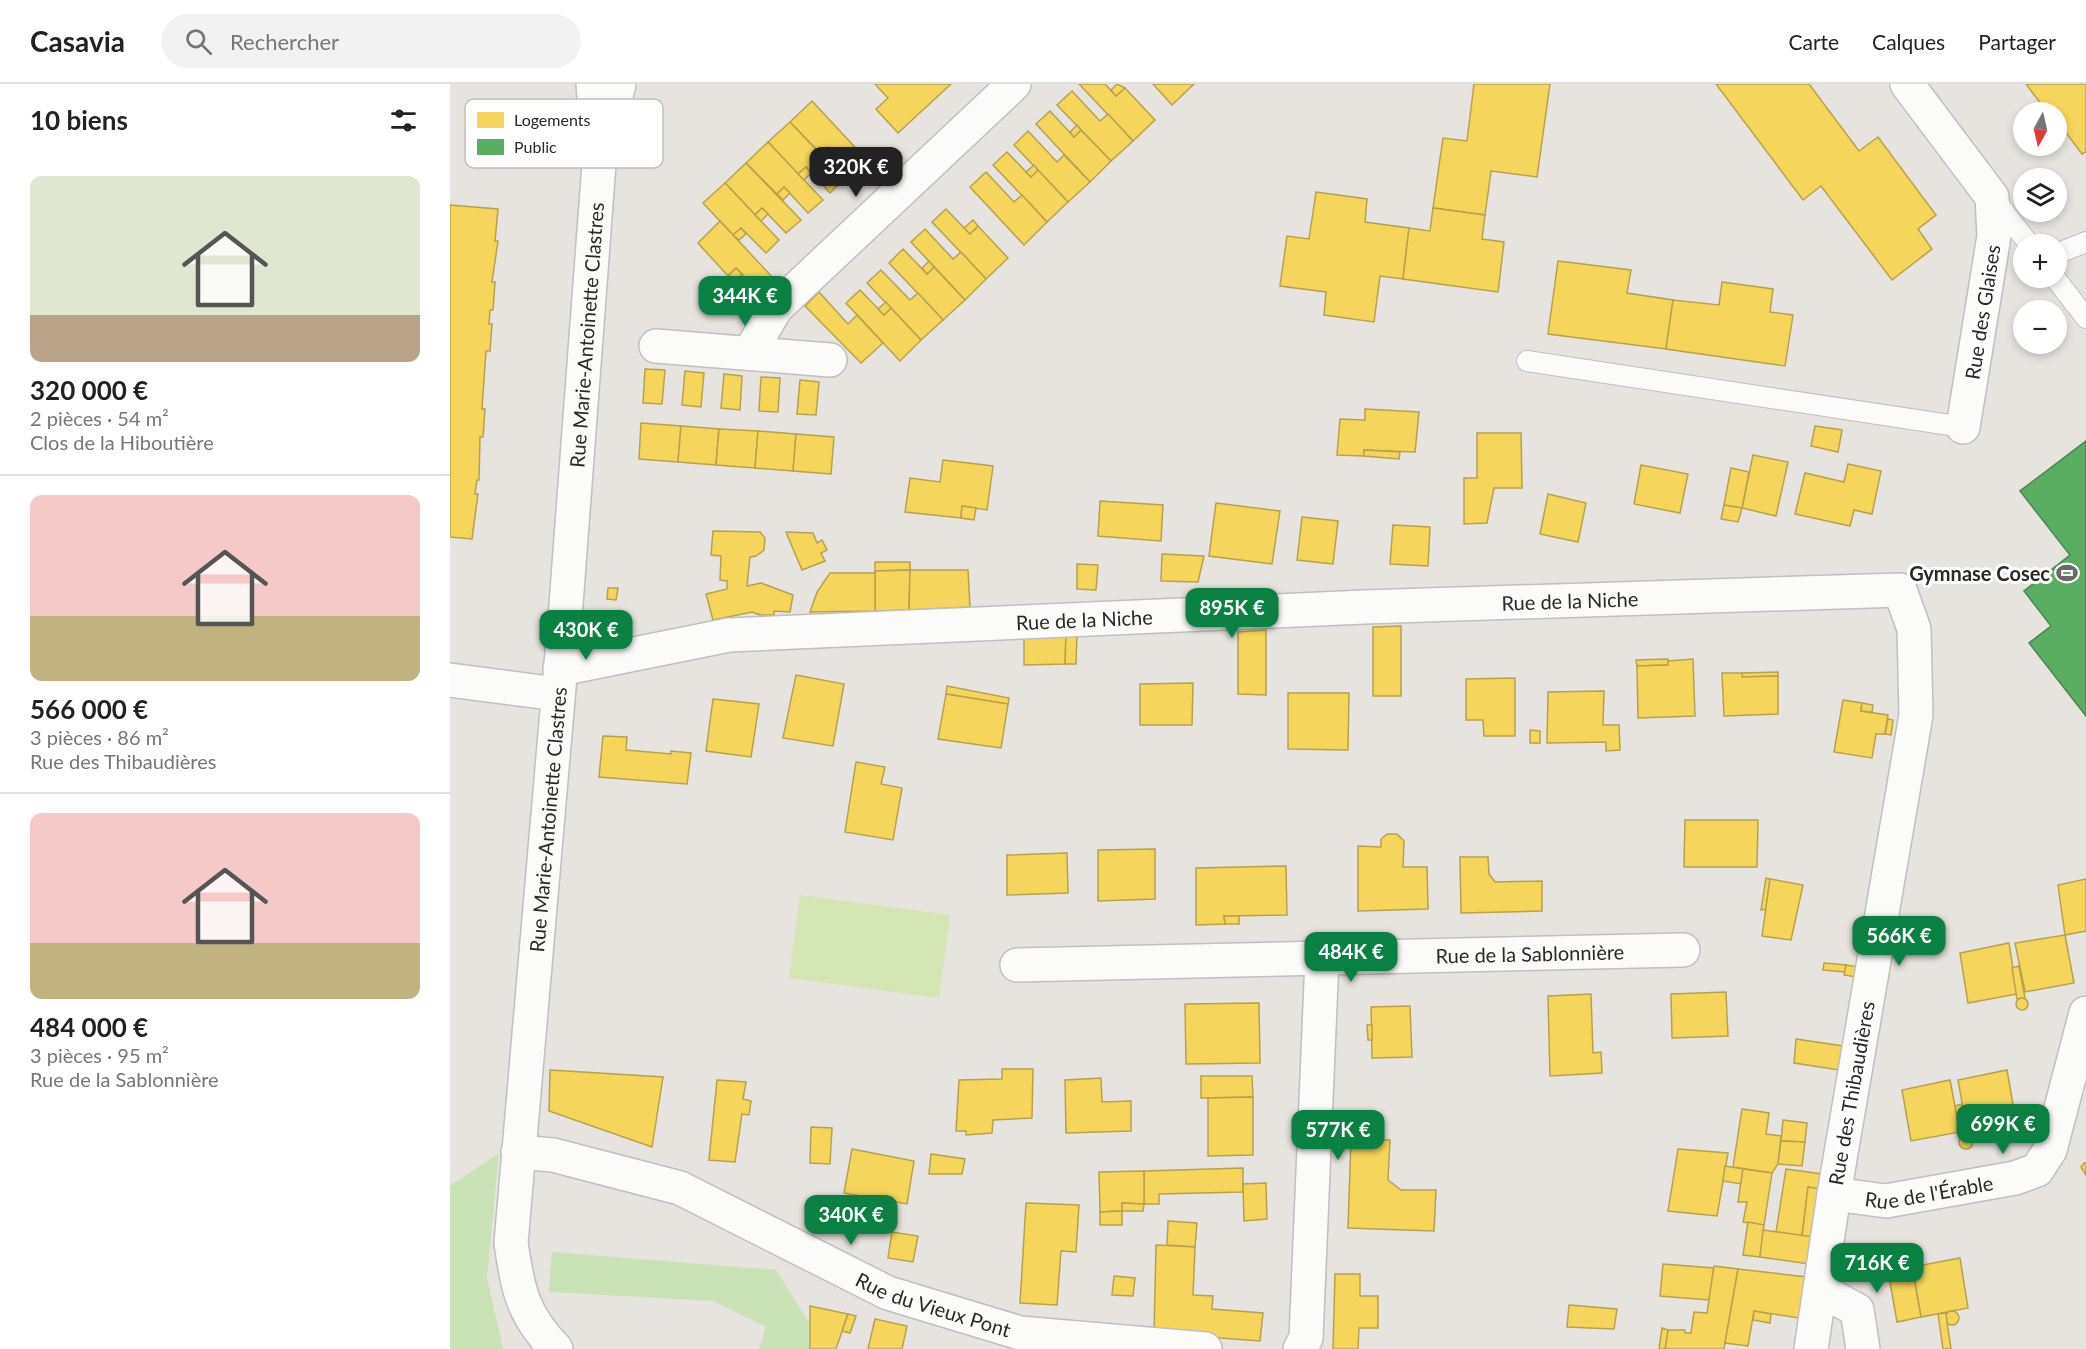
<!DOCTYPE html>
<html lang="fr">
<head>
<meta charset="utf-8">
<style>
	:root { --surface:#fff; --page:#f2f2f2; --text:#222; --muted:#767676; --line:#e0e0e0; --accent:#0b8043 }
	body { margin:0; font-family:Lato,sans-serif; background:var(--page); color:var(--text); height:100vh; display:flex; flex-direction:column; font-size:22px; white-space:nowrap }
	* { box-sizing:border-box; margin:0 }
	p { font-size:20px; color:var(--muted) }
	.icon { flex:none; width:33px; height:33px; fill:none; stroke:currentColor; stroke-width:2; stroke-linecap:round; stroke-linejoin:round }
	.map { position:relative; flex:1; overflow:hidden }
	.details { display:flex; flex-direction:column; background:var(--surface); width:450px }
	.details>* { flex:none }
	.needle { width:39px; rotate:188deg }
	.fabs { position:absolute; left:1563px; top:18px; display:grid; gap:12px }
	.fabs a { display:grid; place-items:center; width:54px; height:54px; border-radius:50%; background:var(--surface); box-shadow:0 3px 9px #0003; font-size:30px }
	.price { position:absolute; translate:-50% -51px; padding:0 14px; border-radius:12px; background:var(--accent); color:#fff; font-size:20px; line-height:39px; filter:drop-shadow(0 2px 3px #0008) }
	.price::after { content:''; position:absolute; left:50%; top:36px; width:18px; height:14px; margin-left:-9px; background:inherit; clip-path:polygon(0 0,100% 0,50% 100%) }
	.price.on { background:#222; color:#fff }
	ul { padding:0; list-style:none }
	li { display:grid; align-content:center; gap:12px; height:318px; padding:0 30px }
	li+li { border-top:2px solid var(--line) }
	li span { display:grid; place-items:center; height:186px; border-radius:12px; color:#555 }
	li>.icon { margin-inline-start:auto }
	span .icon { width:108px; height:108px; fill:#fffc; stroke-width:1 }
	li b { font-size:26px }
	h2 { display:flex; justify-content:space-between; align-items:center; height:72px; padding:0 30px; font-size:26px }
	header { display:flex; align-items:center; gap:36px; box-sizing:border-box; height:84px; padding:0 30px; background:var(--surface); border-bottom:2px solid var(--line) }
	header strong { font-size:28px }
	nav { display:flex; gap:33px; margin-inline-start:auto; font-size:21px }
	.search { width:420px; height:54px; background:var(--page); display:flex; align-items:center; gap:15px; box-sizing:border-box; padding:0 21px; border-radius:33px; color:var(--muted); font-size:22px }
	main { display:flex; flex:1; min-height:0 }
	.map>svg:first-child { display:block }
</style>
</head>
<body>
<header>
<strong>Casavia</strong>
<div class="search"><svg class="icon" aria-label="search" viewBox="0 0 24 24"><circle cx="10" cy="10" r="6"/><path d="M15 15l6 6"/></svg>Rechercher</div>
<nav><a>Carte</a><a>Calques</a><a>Partager</a></nav>
</header>
<main>
<section class="details">
<h2>10 biens<svg class="icon" aria-label="filters" viewBox="0 0 24 24"><path d="M4 7h16M4 17h16"/><circle cx="9" cy="7" r="2"/><circle cx="15" cy="17" r="2"/></svg></h2>
<ul>
<li><span style="background:linear-gradient(#dfe7d0 75%,#b9a48a 0)"><svg class="icon" aria-label="home" viewBox="0 0 24 24"><path d="M3 11l9-7 9 7M6 9v11h12V9"/></svg></span><div><b>320 000 €</b><p>2 pièces · 54 m²</p><p>Clos de la Hiboutière</p></div></li>
<li><span style="background:linear-gradient(#f6c9c9 65%,#c2b280 0)"><svg class="icon" aria-label="home" viewBox="0 0 24 24"><path d="M3 11l9-7 9 7M6 9v11h12V9"/></svg></span><div><b>566 000 €</b><p>3 pièces · 86 m²</p><p>Rue des Thibaudières</p></div></li>
<li><span style="background:linear-gradient(#f6c9c9 70%,#c2b280 0)"><svg class="icon" aria-label="home" viewBox="0 0 24 24"><path d="M3 11l9-7 9 7M6 9v11h12V9"/></svg></span><div><b>484 000 €</b><p>3 pièces · 95 m²</p><p>Rue de la Sablonnière</p></div></li>
</ul>
</section>
<div class="map">
<svg width="1636" height="1265" viewBox="0 0 1636 1265">
	<rect width="100%" height="100%" fill="#e7e3de"/>
	<g fill="#c9e2b6">
		<polygon points="49,1069 37,1194 53,1265 0,1265 0,1102"/>
		<polygon points="102,1168 326,1186 361,1242 359,1265 309,1265 316,1243 263,1217 99,1208"/>
	</g>
	<polygon fill="#d4e6b4" points="350,811 500,831 489,914 339,894"/>
	<g fill="#f6d55c" stroke="#b8a14d" stroke-width="1.5">
		<polygon points="425,0 501,0 448,49 426,25 438,14"/>
		<polygon points="629,0 655,0 666,12 675,4 705,36 683,57"/>
		<polygon points="667,0 675,4 666,12 661,6"/>
		<polygon points="703,0 744,0 722,21"/>
		<polygon points="1024,0 1100,0 1087,93 1041,87 1035,131 983,124 993,54 1017,57"/>
		<polygon points="1266,0 1359,0 1409,67 1428,53 1486,131 1468,145 1482,165 1442,196 1371,102 1353,116"/>
		<polygon points="1576,0 1636,0 1636,68 1632,70 1606,35 1606,28 1597,28"/>
		<polygon points="622,7 650,37 658,30 683,57 661,77 607,21"/>
		<polygon points="362,17 416,75 402,88 377,63 370,69 340,38"/>
		<polygon points="600,27 624,53 631,46 661,77 640,98 586,40"/>
		<polygon points="340,38 394,95 380,109 356,83 348,90 318,58"/>
		<polygon points="627,41 631,46 624,53 620,48"/>
		<polygon points="578,47 607,78 614,71 640,98 618,118 564,61"/>
		<polygon points="318,58 373,116 358,129 334,103 327,110 296,79"/>
		<polygon points="377,63 383,68 375,75 370,69"/>
		<polygon points="557,68 581,93 588,86 618,118 597,138 543,81"/>
		<polygon points="296,79 351,136 336,149 312,124 305,131 275,99"/>
		<polygon points="584,81 588,86 581,93 576,88"/>
		<polygon points="356,83 361,89 354,96 348,90"/>
		<polygon points="536,88 564,118 572,111 597,138 574,161 520,103"/>
		<polygon points="275,99 329,156 316,169 291,144 283,151 253,119"/>
		<polygon points="334,103 340,109 333,116 327,110"/>
		<polygon points="866,108 917,115 915,138 959,144 953,195 930,192 924,238 874,231 876,208 830,202 837,152 859,155"/>
		<polygon points="0,121 48,125 45,157 48,157 42,198 45,198 43,226 40,226 39,240 42,240 40,267 36,267 32,325 35,325 33,353 30,353 29,396 27,396 25,410 28,410 22,455 0,453"/>
		<polygon points="312,124 318,130 311,137 305,131"/>
		<polygon points="983,124 1035,131 1032,155 1054,158 1048,208 953,195 959,144 980,147"/>
		<polygon points="496,125 520,150 528,142 558,174 536,195 482,138"/>
		<polygon points="523,136 528,142 520,150 514,144"/>
		<polygon points="270,137 324,195 310,208 286,184 278,192 248,159"/>
		<polygon points="291,144 296,150 289,156 283,151"/>
		<polygon points="475,145 503,175 511,168 536,195 515,216 461,158"/>
		<polygon points="453,165 477,190 484,183 515,216 493,236 439,179"/>
		<polygon points="479,177 484,183 477,190 472,184"/>
		<polygon points="1108,177 1181,186 1177,209 1223,216 1216,265 1098,250"/>
		<polygon points="286,184 292,190 284,198 278,192"/>
		<polygon points="431,186 460,216 468,209 493,236 471,256 417,199"/>
		<polygon points="1272,198 1323,205 1320,228 1343,231 1335,282 1216,265 1223,216 1269,221"/>
		<polygon points="410,206 434,231 441,224 471,256 450,277 396,219"/>
		<polygon points="369,208 398,240 407,231 433,259 411,279 355,222"/>
		<polygon points="436,218 441,224 434,231 428,225"/>
		<polygon points="195,285 215,286 212,320 193,319"/>
		<polygon points="235,287 254,289 251,323 232,321"/>
		<polygon points="274,290 292,292 290,326 271,324"/>
		<polygon points="311,293 330,294 328,328 309,327"/>
		<polygon points="350,296 369,298 366,331 347,330"/>
		<polygon points="915,325 969,328 965,368 914,366 914,372 887,371 890,335 915,336"/>
		<polygon points="191,339 231,342 228,378 189,375"/>
		<polygon points="231,342 269,345 266,381 228,378"/>
		<polygon points="1365,342 1392,346 1388,368 1361,362"/>
		<polygon points="269,345 308,347 305,384 266,381"/>
		<polygon points="308,347 346,350 343,387 305,384"/>
		<polygon points="1027,349 1071,349 1072,404 1044,404 1037,439 1014,440 1014,394 1027,394"/>
		<polygon points="346,350 384,353 381,390 343,387"/>
		<polygon points="914,366 950,368 949,375 914,372"/>
		<polygon points="1303,371 1338,378 1326,432 1292,424"/>
		<polygon points="493,376 543,382 537,426 512,422 511,434 455,428 460,394 490,398"/>
		<polygon points="1398,380 1431,387 1422,430 1404,426 1400,442 1345,430 1355,389 1394,398"/>
		<polygon points="1191,381 1238,390 1230,429 1184,420"/>
		<polygon points="1281,384 1299,388 1292,424 1274,421"/>
		<polygon points="1098,410 1136,419 1128,458 1090,450"/>
		<polygon points="650,417 713,421 711,457 648,452"/>
		<polygon points="766,419 830,427 822,480 759,472"/>
		<polygon points="1274,421 1292,424 1288,438 1271,435"/>
		<polygon points="512,422 526,424 524,436 511,434"/>
		<polygon points="852,433 888,437 883,480 847,476"/>
		<polygon points="943,441 980,443 978,482 940,480"/>
		<polygon points="263,447 310,448 315,454 314,466 306,472 300,473 297,502 311,499 343,511 340,528 324,527 324,531 310,531 302,528 263,536 256,510 277,505 277,497 270,496 271,472 261,471"/>
		<polygon points="336,448 363,449 367,459 372,456 377,466 371,469 375,477 352,486"/>
		<polygon points="712,470 754,472 748,498 711,497"/>
		<polygon points="425,478 460,478 460,486 425,487"/>
		<polygon points="627,480 648,481 646,506 627,505"/>
		<polygon points="460,486 459,526 425,527 425,487"/>
		<polygon points="460,486 518,486 520,523 459,526"/>
		<polygon points="380,489 425,489 425,527 360,528 367,508"/>
		<polygon points="158,504 168,504 166,516 157,515"/>
		<polygon points="951,542 951,612 923,612 923,543"/>
		<polygon points="816,546 816,611 788,610 788,548"/>
		<polygon points="616,551 615,580 574,581 574,553"/>
		<polygon points="616,551 627,551 626,580 615,580"/>
		<polygon points="1218,575 1218,581 1187,582 1186,576"/>
		<polygon points="1243,575 1245,632 1188,634 1187,582 1218,581 1218,577"/>
		<polygon points="1328,588 1328,592 1292,593 1292,589"/>
		<polygon points="1272,589 1292,589 1292,593 1328,592 1328,630 1274,632"/>
		<polygon points="346,591 394,600 383,662 333,654"/>
		<polygon points="1065,594 1065,652 1034,652 1033,636 1016,636 1016,595"/>
		<polygon points="743,599 742,641 690,641 690,600"/>
		<polygon points="497,602 559,614 558,620 496,610"/>
		<polygon points="1154,607 1153,641 1169,641 1170,666 1156,667 1156,658 1097,659 1098,608"/>
		<polygon points="838,609 899,609 898,666 838,665"/>
		<polygon points="496,610 558,620 551,664 488,655"/>
		<polygon points="263,615 309,620 301,673 256,667"/>
		<polygon points="1393,616 1412,619 1411,627 1438,631 1435,650 1426,650 1422,674 1384,668"/>
		<polygon points="1412,619 1423,621 1422,628 1411,627"/>
		<polygon points="1438,635 1443,636 1441,651 1435,650"/>
		<polygon points="1080,646 1090,647 1090,659 1080,659"/>
		<polygon points="153,652 177,653 176,666 221,670 221,667 241,669 237,700 149,693"/>
		<polygon points="406,678 435,683 431,700 452,704 443,756 395,748"/>
		<polygon points="1235,736 1308,736 1307,783 1234,783"/>
		<polygon points="937,750 947,750 954,757 953,783 977,783 978,825 908,827 908,762 931,763 931,755"/>
		<polygon points="705,765 705,815 648,817 648,766"/>
		<polygon points="617,769 618,809 557,811 557,771"/>
		<polygon points="1010,773 1038,773 1039,790 1045,798 1092,797 1092,827 1011,829"/>
		<polygon points="836,782 837,831 774,832 775,840 746,841 746,784"/>
		<polygon points="1316,794 1320,795 1316,825 1311,826"/>
		<polygon points="1320,795 1353,801 1341,856 1312,852"/>
		<polygon points="1636,795 1636,847 1615,851 1608,801"/>
		<polygon points="774,832 789,832 789,840 775,840"/>
		<polygon points="1615,851 1624,899 1575,908 1565,859"/>
		<polygon points="1559,859 1567,910 1518,919 1510,869"/>
		<polygon points="1374,879 1396,881 1395,888 1373,886"/>
		<polygon points="1396,881 1408,883 1406,893 1394,891"/>
		<polygon points="1569,882 1575,914 1567,915 1562,884"/>
		<polygon points="1276,908 1278,952 1222,954 1221,910"/>
		<polygon points="1141,910 1143,969 1151,968 1152,989 1100,992 1098,912"/>
		<circle cx="1572" cy="920" r="6"/>
		<polygon points="809,919 810,979 736,980 735,920"/>
		<polygon points="960,922 962,973 922,974 921,923"/>
		<polygon points="917,941 922,941 922,956 918,956"/>
		<polygon points="1346,955 1393,962 1389,986 1344,979"/>
		<polygon points="552,985 583,985 582,1034 543,1036 542,1049 516,1051 516,1047 506,1047 509,996 552,995"/>
		<polygon points="100,986 213,993 202,1063 99,1027"/>
		<polygon points="1557,986 1566,1037 1517,1046 1508,996"/>
		<polygon points="751,992 802,992 803,1013 751,1014"/>
		<polygon points="651,994 652,1018 681,1017 681,1047 616,1049 615,996"/>
		<polygon points="267,996 296,998 293,1015 301,1017 299,1031 292,1030 285,1078 259,1076"/>
		<polygon points="1500,996 1510,1048 1461,1057 1452,1006"/>
		<polygon points="803,1013 803,1071 758,1072 758,1014"/>
		<polygon points="1512,1020 1518,1052 1511,1053 1505,1022"/>
		<polygon points="1292,1025 1319,1029 1316,1050 1331,1052 1328,1080 1322,1089 1283,1083"/>
		<polygon points="1333,1036 1357,1039 1355,1058 1331,1057"/>
		<polygon points="361,1043 382,1044 380,1080 360,1079"/>
		<circle cx="1516" cy="1058" r="7"/>
		<polygon points="901,1055 940,1056 938,1096 951,1106 986,1106 984,1147 898,1144"/>
		<polygon points="1331,1057 1355,1058 1352,1082 1328,1080"/>
		<polygon points="402,1065 464,1077 457,1120 394,1109"/>
		<polygon points="1228,1065 1278,1069 1267,1132 1218,1127"/>
		<polygon points="481,1070 515,1075 512,1090 479,1090"/>
		<polygon points="1634,1079 1636,1079 1636,1091 1631,1083"/>
		<polygon points="1275,1082 1293,1085 1291,1100 1273,1097"/>
		<polygon points="793,1084 793,1108 709,1110 709,1120 694,1120 694,1087"/>
		<polygon points="1293,1085 1322,1089 1314,1141 1293,1138 1297,1118 1288,1118"/>
		<polygon points="1336,1085 1372,1090 1370,1105 1358,1103 1352,1152 1326,1148"/>
		<polygon points="694,1087 694,1120 672,1119 672,1127 650,1128 649,1088"/>
		<polygon points="816,1099 817,1135 794,1137 793,1100"/>
		<polygon points="1358,1103 1370,1105 1363,1153 1352,1152"/>
		<polygon points="576,1119 629,1121 626,1168 611,1167 607,1221 570,1219"/>
		<polygon points="672,1119 694,1120 693,1127 672,1127"/>
		<polygon points="672,1127 672,1141 650,1141 650,1128"/>
		<polygon points="718,1137 747,1139 745,1163 717,1161"/>
		<polygon points="1298,1138 1314,1141 1310,1173 1293,1171"/>
		<polygon points="1313,1146 1363,1153 1359,1180 1310,1173"/>
		<polygon points="442,1148 468,1152 463,1178 438,1174"/>
		<polygon points="706,1161 745,1163 743,1211 763,1212 762,1225 813,1229 810,1257 704,1249"/>
		<polygon points="1510,1174 1518,1224 1471,1233 1462,1183"/>
		<polygon points="1213,1180 1264,1184 1259,1216 1210,1212"/>
		<polygon points="1264,1182 1288,1185 1274,1265 1215,1265 1218,1246 1235,1246 1235,1249 1241,1249 1244,1228 1257,1229"/>
		<polygon points="1462,1183 1471,1233 1447,1238 1438,1187"/>
		<polygon points="1288,1185 1357,1193 1349,1234 1304,1227 1298,1262 1275,1259"/>
		<polygon points="885,1190 910,1190 910,1212 928,1212 928,1244 909,1244 908,1265 883,1265"/>
		<polygon points="664,1192 685,1194 683,1212 662,1211"/>
		<polygon points="1119,1221 1167,1225 1164,1245 1117,1243"/>
		<polygon points="360,1222 398,1230 386,1265 360,1265"/>
		<polygon points="1304,1227 1321,1230 1320,1239 1303,1236"/>
		<circle cx="1502" cy="1234" r="7"/>
		<polygon points="1496,1229 1497,1238 1501,1265 1493,1265 1488,1230"/>
		<polygon points="398,1230 406,1232 400,1249 392,1247"/>
		<polygon points="425,1235 457,1242 452,1265 418,1265"/>
		<polygon points="1212,1244 1218,1246 1215,1265 1209,1265"/>
	</g>
	<polygon fill="#5aae61" stroke="#4b8650" stroke-width="1.5" points="1636,357 1636,632 1579,559 1601,542 1574,507 1620,471 1570,407"/>
	<g fill="none" stroke-linecap="round" stroke-linejoin="round">
		<defs>
			<g id="lane">
				<polyline points="1544,115 1579,160"/>
				<polyline points="1606,170 1636,158"/>
				<polyline points="1605,194 1636,234"/>
				<polyline points="1077,277 1513,343"/>
			</g>
			<g id="street">
				<polyline points="1457,0 1542,113 1544,152 1513,343"/>
				<polyline points="206,262 380,276"/>
				<polyline points="300,268 326,224 564,0"/>
				<path id="s1" d="M110,585L279,551L914,523L1450,506L1464,545L1466,631L1384,1110L1361,1265"/>
				<polyline points="0,596 107,610"/>
				<path id="s2" d="M567,881L1233,866"/>
				<path id="s3" d="M1384,1110L1436,1117L1565,1094L1587,1086L1600,1066L1636,929"/>
				<polyline points="1370,1206 1407,1226 1413,1265"/>
				<polyline points="850,1265 856,1254 872,874"/>
			</g>
			<g id="secondary">
				<polyline points="156,52 169,0"/>
				<path id="s4" d="M68,1068L103,1071L230,1104L438,1209L570,1249L755,1265"/>
				<path id="s5" d="M106,1265C72,1230 68,1206 61,1159L115,534L149,80L143,0"/>
			</g>
		</defs>
		<use href="#lane" stroke="#c0bfc0" stroke-width="22"/>
		<use href="#street" stroke="#c0bfc0" stroke-width="36"/>
		<use href="#secondary" stroke="#c0bfc0" stroke-width="36"/>
		<use href="#lane" stroke="#fbfbfa" stroke-width="20"/>
		<use href="#street" stroke="#fbfbfa" stroke-width="33"/>
		<use href="#secondary" stroke="#fbfbfa" stroke-width="33"/>
	</g>
	<defs>
		<symbol id="stadium-bare" viewBox="-9 -9 18 18"><path d="M0-5a6.5 5 0 1 0 0 10a6.5 5 0 1 0 0-10ZM-3.5-1.8h7v3.6h-7Z" fill="#6c6a68" stroke="#fff" stroke-width="2.5" paint-order="stroke"/></symbol>
	</defs>
	<g fill-rule="evenodd">
		<use href="#stadium-bare" x="1602" y="474" width="30" height="30"/>
	</g>
	<g text-anchor="middle" dominant-baseline="central" stroke-width="6" stroke-linejoin="round" paint-order="stroke">
		<g font-size="20" fill="#292929" stroke="#fff">
			<text transform="translate(1532 228) rotate(-81)">Rue des Glaises</text>
			<text stroke="none"><textPath href="#s5" startOffset="1029">Rue Marie-Antoinette Clastres</textPath></text>
			<text stroke="none"><textPath href="#s1" startOffset="1014">Rue de la Niche</textPath></text>
			<text stroke="none"><textPath href="#s1" startOffset="528">Rue de la Niche</textPath></text>
			<text stroke="none"><textPath href="#s5" startOffset="543">Rue Marie-Antoinette Clastres</textPath></text>
			<text stroke="none"><textPath href="#s2" startOffset="513">Rue de la Sablonnière</textPath></text>
			<text transform="translate(1401 1009) rotate(-80)">Rue des Thibaudières</text>
			<text stroke="none"><textPath href="#s3" startOffset="96">Rue de l'Érable</textPath></text>
			<text stroke="none"><textPath href="#s4" startOffset="446">Rue du Vieux Pont</textPath></text>
		</g>
		<g font-size="20" font-weight="bold" fill="#292929" stroke="#fff" text-anchor="end">
			<text x="1600" y="489">Gymnase Cosec</text>
		</g>
	</g>
	<rect x="15" y="15" width="198" height="69" rx="9" fill="#fff" stroke="#bfbfbf" stroke-width="1.5"/>
	<rect x="27" y="28" width="27" height="16" fill="#f6d55c"/>
	<rect x="27" y="55" width="27" height="16" fill="#5aae61"/>
	<g font-size="16" fill="#292929">
		<text x="64" y="42">Logements</text>
		<text x="64" y="69">Public</text>
	</g>
</svg>
<div class="fabs">
<a><svg class="needle" viewBox="-14 -14 28 28"><path d="M0-13l5 13h-10z" fill="#e53935"/><path d="M0 13l5-13h-10z" fill="#767676"/></svg></a>
<a><svg class="icon" aria-label="layers" viewBox="0 0 24 24"><path d="M12 4l9 5-9 5-9-5zM3 14l9 5 9-5"/></svg></a>
<a>+</a>
<a>−</a>
</div>
<b class="price on" style="left:406px;top:114px">320K €</b>
<b class="price" style="left:295px;top:243px">344K €</b>
<b class="price" style="left:782px;top:555px">895K €</b>
<b class="price" style="left:136px;top:577px">430K €</b>
<b class="price" style="left:1449px;top:883px">566K €</b>
<b class="price" style="left:901px;top:899px">484K €</b>
<b class="price" style="left:1553px;top:1071px">699K €</b>
<b class="price" style="left:888px;top:1077px">577K €</b>
<b class="price" style="left:401px;top:1162px">340K €</b>
<b class="price" style="left:1427px;top:1210px">716K €</b>
</div>
</main>
</body>
</html>
